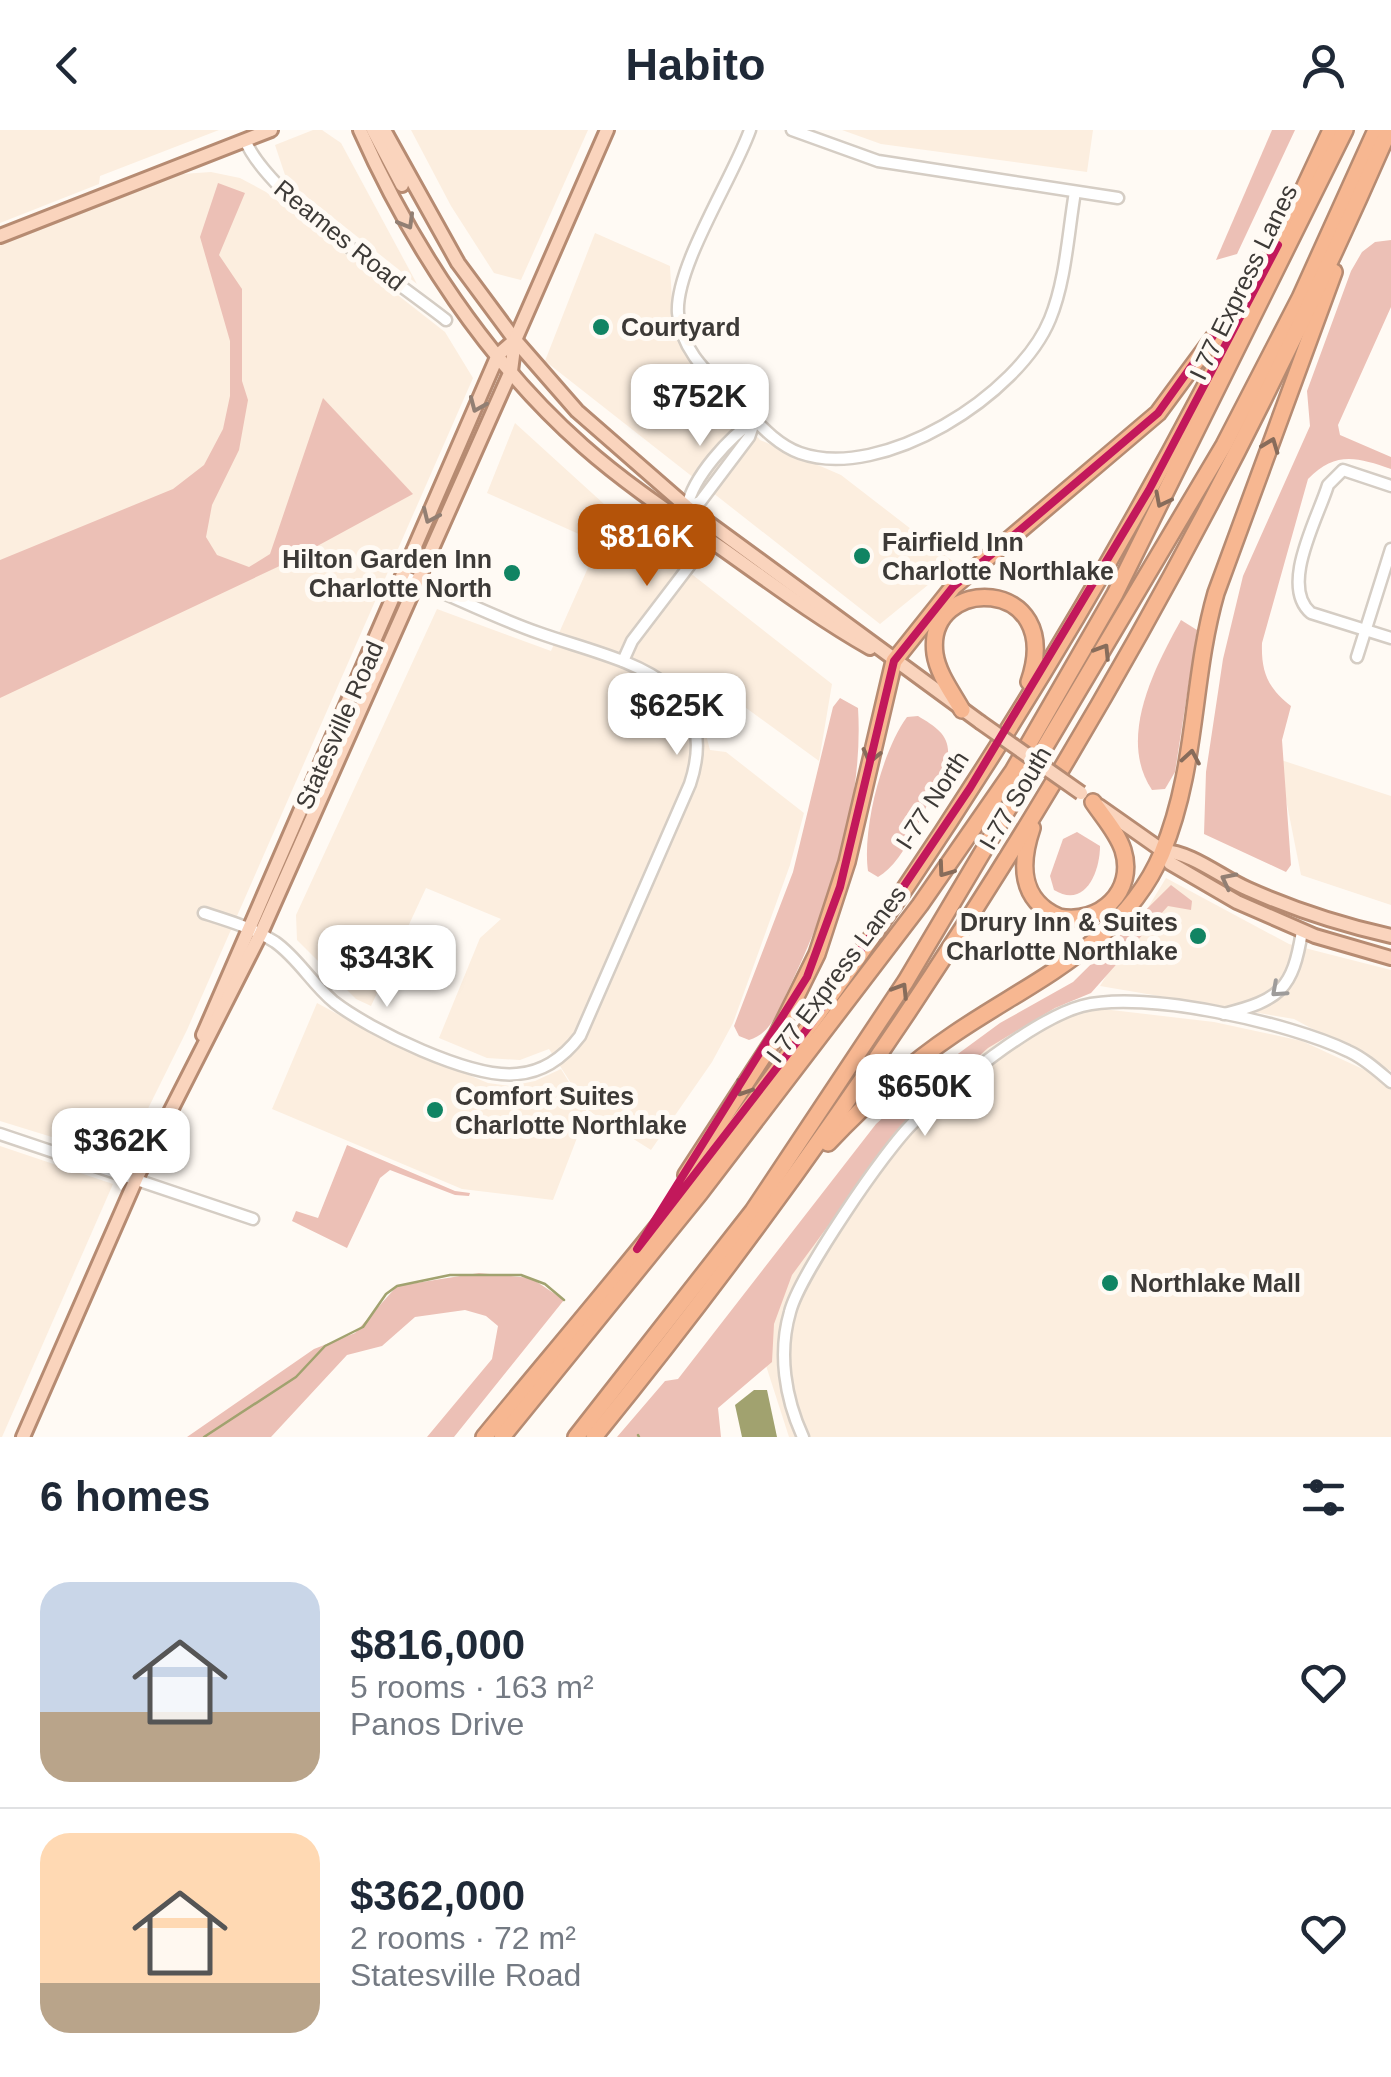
<!DOCTYPE html>
<html lang="en">
<head>
<meta charset="utf-8">
<style>
	:root { --surface:#fff; --page:#f6f6f7; --text:#1f2937; --muted:#747a83; --line:#e0e1e3; --accent:#b45309 }
	body { margin:0; font-family:Arial,sans-serif; background:var(--page); color:var(--text); height:100vh; display:flex; flex-direction:column; font-size:38px; white-space:nowrap }
	* { box-sizing:border-box; margin:0 }
	p { font-size:32px; color:var(--muted) }
	.icon { flex:none; width:55px; height:55px; fill:none; stroke:currentColor; stroke-width:2; stroke-linecap:round; stroke-linejoin:round }
	.map { position:relative; height:1307px; overflow:hidden }
	.sheet { display:flex; flex-direction:column; background:var(--surface); flex:1 }
	.sheet>* { flex:none }
	.price { position:absolute; translate:-50% -85px; padding:0 22px; border-radius:20px; background:#fff; color:#222; font-size:32px; line-height:65px; filter:drop-shadow(0 2px 5px #0008) }
	.price::after { content:''; position:absolute; left:50%; top:60px; width:30px; height:22px; margin-left:-15px; background:inherit; clip-path:polygon(0 0,100% 0,50% 100%) }
	.price.selected { background:var(--accent); color:#fff }
	ul { padding:0; list-style:none }
	li { display:flex; align-items:center; gap:30px; height:250px; padding:0 40px }
	li+li { border-top:2px solid var(--line) }
	li span { display:grid; place-items:center; flex:none; width:280px; height:200px; border-radius:30px; color:#555 }
	li>.icon { margin-inline-start:auto }
	span .icon { width:120px; height:120px; fill:#fffc; stroke-width:1 }
	li b { font-size:42px }
	h2 { display:flex; justify-content:space-between; align-items:center; height:120px; padding:0 40px; font-size:42px }
	header { display:flex; justify-content:space-between; align-items:center; height:130px; padding:0 40px; background:var(--surface); font-size:45px; font-weight:800 }
	.map>svg:first-child { display:block }
</style>
</head>
<body>
<header><svg class="icon" aria-label="back" viewBox="0 0 24 24"><path d="M15 5l-7 7 7 7"/></svg>Habito<svg class="icon" aria-label="person" viewBox="0 0 24 24"><circle cx="12" cy="8" r="4"/><path d="M4 21q1-7 8-7t8 7"/></svg></header>
<div class="map">
<svg width="1391" height="1307" viewBox="0 0 1391 1307">
	<rect width="100%" height="100%" fill="#fffaf4"/>
	<g fill="#fceedf">
		<polygon points="0,0 219,0 100,46 99,54 0,93"/>
		<polygon points="313,0 322,0 341,13 417,154 287,51 275,15"/>
		<polygon points="411,0 588,0 521,150 494,143 451,76"/>
		<polygon points="842,0 1093,0 1087,42 881,14"/>
		<polygon points="211,42 240,48 266,62 445,202 473,248 187,900 127,1021 123,1026 107,1024 0,991 0,115 182,44"/>
		<polygon points="595,103 670,136 674,206 760,310 841,345 955,433 880,494 545,231"/>
		<polygon points="515,293 615,384 832,554 819,631 742,575 702,589 710,620 726,622 804,683 790,735 733,893 712,932 651,1020 589,981 549,919 520,930 487,928 439,908 480,808 501,789 426,758 371,876 356,869 297,810 296,785 437,479 551,521 599,413 487,363"/>
		<polygon points="1278,629 1391,666 1391,775 1301,745"/>
		<polygon points="1166,748 1289,814 1391,840 1391,941 1294,889 1100,856"/>
		<polygon points="1043,872 1214,892 1302,911 1391,952 1391,1307 789,1307 751,1189 903,984"/>
		<polygon points="317,873 391,913 488,953 510,956 535,951 561,939 587,982 553,1070 462,1059 272,979"/>
		<polygon points="0,1016 113,1054 2,1307 0,1307"/>
	</g>
	<g fill="#ecc0b6">
		<polygon points="1272,0 1295,0 1237,124 1216,130"/>
		<polygon points="218,53 245,63 219,125 242,159 242,251 248,270 239,320 212,375 206,407 217,425 249,437 270,424 323,268 413,364 286,433 0,568 0,430 173,359 204,335 223,299 230,266 230,211 200,107"/>
		<path d="M1391,110V177L1338,295L1340,305L1391,327V339C1357,327 1335,321 1308,349L1262,513C1261,542 1268,558 1291,576L1282,610L1291,735L1286,742L1204,704L1206,642L1223,529L1243,446L1310,296L1307,261L1351,141L1362,122L1375,112Z"/>
		<path d="M1181,490L1197,500L1175,642L1165,659L1152,660C1117,608 1155,537 1181,490Z"/>
		<path d="M840,568L858,578C864,672 830,773 790,856C780,876 772,904 749,910L739,906L734,896L793,742L833,577Z"/>
		<path d="M918,586C936,597 950,605 948,627C933,659 908,731 878,747L868,741C862,699 882,621 907,587Z"/>
		<path d="M1077,702L1100,716C1100,742 1085,779 1054,760L1050,746L1063,709Z"/>
		<polygon points="1171,755 1192,771 1191,780 1168,776 1091,863 1055,878 988,918 903,994 792,1145 774,1194 772,1232 718,1278 721,1307 617,1307 665,1251 678,1249 876,994 936,940 1000,893 1073,852"/>
		<polygon points="347,1015 455,1061 470,1063 469,1066 455,1065 390,1040 380,1048 347,1118 292,1091 296,1081 318,1088"/>
		<polygon points="479,1143 531,1148 564,1170 454,1307 427,1307 492,1229 498,1196 486,1186 465,1180 415,1187 382,1216 347,1225 271,1307 187,1307 314,1219 355,1203 397,1156"/>
	</g>
	<polygon fill="#a1a26f" points="754,1260 767,1260 777,1307 742,1307 735,1275"/>
	<g fill="none" stroke-linecap="round" stroke-linejoin="round">
		<g stroke="#a1a26f" stroke-width="2.5">
			<polyline points="638,1305 639,1307"/>
			<polyline points="204,1307 296,1247 325,1216 363,1197 386,1164 397,1156 450,1145 521,1145 545,1154 564,1170"/>
		</g>
		<defs>
			<g id="minor">
				<path d="M750,0C733,48 675,137 678,183C681,222 710,245 735,270C754,288 774,314 800,323C882,352 1019,265 1050,189C1066,150 1068,103 1075,62"/>
				<polyline points="792,0 878,31 1118,68"/>
				<path d="M245,10C268,66 394,149 446,190"/>
				<path d="M1391,356L1343,340L1328,355C1318,388 1279,456 1311,483L1391,508"/>
				<polyline points="687,377 700,372 749,307 755,290"/>
				<path d="M687,377C693,347 729,307 755,290"/>
				<polyline points="1357,527 1391,419"/>
				<polyline points="623,531 632,511 709,410"/>
				<path d="M204,783C229,791 253,798 275,812C298,828 312,854 334,872C370,900 471,949 517,944C544,942 564,927 580,906L690,654C726,545 614,530 539,503C493,487 449,464 403,446"/>
				<path d="M1224,884C1280,870 1293,859 1302,801"/>
				<polyline points="0,1004 253,1089"/>
				<path d="M803,1307C785,1268 778,1223 790,1182C799,1146 886,1018 914,992C951,956 1034,889 1082,876C1145,860 1290,893 1348,921C1364,928 1378,941 1391,952"/>
			</g>
			<g id="major">
				<path d="M360,0C412,117 487,231 583,316C627,355 676,387 724,420C772,454 819,489 870,518"/>
				<polyline points="373,0 402,55"/>
				<polyline points="384,0 458,133 515,210 577,281 687,377 980,592"/>
				<polyline points="0,106 271,0"/>
				<polyline points="1099,676 1163,721 1170,733 1237,772 1315,806 1391,828"/>
				<path d="M1163,721C1192,722 1222,748 1248,759C1295,780 1342,795 1391,806"/>
				<polyline points="203,905 498,225 515,210"/>
				<polyline points="23,1307 137,1047 261,803 511,241 515,210 607,0"/>
			</g>
			<g id="highway">
				<path d="M962,580C952,562 938,544 935,524C924,444 1066,445 1029,552"/>
				<path d="M1032,698C1020,733 1019,770 1059,787C1100,795 1136,761 1123,720C1117,702 1103,687 1093,672"/>
				<path d="M828,1013C866,973 908,935 954,904C1030,852 1124,814 1162,723C1198,636 1191,550 1216,463L1334,142"/>
				<polyline points="686,1045 777,905 817,824 847,732 894,531 953,457 1158,283 1240,172"/>
				<path d="M484,1307C567,1206 653,1107 731,1002C966,691 1169,354 1331,0"/>
				<polyline points="502,1307 700,1063 920,775 1013,641 1115,464 1345,0"/>
				<polyline points="576,1307 753,1081 906,851 1224,315 1300,168 1376,0"/>
				<path d="M594,1307C917,910 1185,470 1389,0"/>
			</g>
		</defs>
		<use href="#minor" stroke="#d5cdc4" stroke-width="15"/>
		<use href="#major" stroke="#b68b72" stroke-width="18"/>
		<use href="#highway" stroke="#b68b72" stroke-width="20"/>
		<use href="#minor" stroke="#fff" stroke-width="10"/>
		<use href="#major" stroke="#fad4bd" stroke-width="12"/>
		<use href="#highway" stroke="#f7b791" stroke-width="15"/>
		<defs>
			<polyline id="major-bridge" points="980,592 1081,663"/>
		</defs>
		<use href="#major-bridge" stroke="#b68b72" stroke-width="18" stroke-linecap="butt"/>
		<use href="#major-bridge" stroke="#fad4bd" stroke-width="12"/>
	</g>
	<defs><path id="oneway-chevron" d="M-2-3.5L2.5 0L-2 3.5" fill="none" stroke-width="1.6" stroke-linecap="round" stroke-linejoin="round" transform="scale(2.5)"/></defs>
	<g stroke="#927f73">
		<use href="#oneway-chevron" transform="translate(407 92) rotate(60)"/>
		<use href="#oneway-chevron" transform="translate(477 275) rotate(113)"/>
		<use href="#oneway-chevron" transform="translate(430 386) rotate(114)"/>
		<use href="#oneway-chevron" transform="translate(1228 750) rotate(-153)"/>
	</g>
	<g stroke="#876c5b">
		<use href="#oneway-chevron" transform="translate(1271 315) rotate(-69)"/>
		<use href="#oneway-chevron" transform="translate(1162 370) rotate(117)"/>
		<use href="#oneway-chevron" transform="translate(1103 521) rotate(-58)"/>
		<use href="#oneway-chevron" transform="translate(871 626) rotate(103)"/>
		<use href="#oneway-chevron" transform="translate(1191 627) rotate(-80)"/>
		<use href="#oneway-chevron" transform="translate(945 740) rotate(126)"/>
		<use href="#oneway-chevron" transform="translate(901 860) rotate(-58)"/>
		<use href="#oneway-chevron" transform="translate(743 959) rotate(123)"/>
	</g>
	<use stroke="#9e9c9b" href="#oneway-chevron" transform="translate(1278 860) rotate(138)"/>
	<path fill="none" stroke="#c2185b" stroke-width="8" stroke-linejoin="round" d="M1278,115L1149,360L970,658L813,891L637,1119L807,847L840,757L894,531L953,457L1158,283Z"/>
	<g fill="#118463" stroke="#fffaf4" stroke-width="4">
		<circle cx="601" cy="197" r="10"/>
		<circle cx="862" cy="426" r="10"/>
		<circle cx="512" cy="443" r="10"/>
		<circle cx="1198" cy="806" r="10"/>
		<circle cx="435" cy="980" r="10"/>
		<circle cx="1110" cy="1153" r="10"/>
	</g>
	<g text-anchor="middle" dominant-baseline="central" stroke-width="10" stroke-linejoin="round" paint-order="stroke">
		<g font-size="25" fill="#3d3a37" stroke="#fffaf4">
			<text transform="translate(340 105) rotate(39)">Reames Road</text>
			<text transform="translate(1243 152) rotate(-64)">I 77 Express Lanes</text>
			<text transform="translate(339 595) rotate(-66)">Statesville Road</text>
			<text transform="translate(1015 668) rotate(-59)">I-77 South</text>
			<text transform="translate(932 670) rotate(-57)">I-77 North</text>
			<text transform="translate(836 844) rotate(-53)">I 77 Express Lanes</text>
		</g>
		<g font-size="25" font-weight="bold" fill="#3d3a37" stroke="#fffaf4" text-anchor="start">
			<text x="621" y="197">Courtyard</text>
			<text x="882" y="412">Fairfield Inn<tspan x="882" dy="29">Charlotte Northlake</tspan></text>
			<text x="492" y="429" text-anchor="end">Hilton Garden Inn<tspan x="492" dy="29">Charlotte North</tspan></text>
			<text x="1178" y="792" text-anchor="end">Drury Inn &amp; Suites<tspan x="1178" dy="29">Charlotte Northlake</tspan></text>
			<text x="455" y="966">Comfort Suites<tspan x="455" dy="29">Charlotte Northlake</tspan></text>
			<text x="1130" y="1153">Northlake Mall</text>
		</g>
	</g>
</svg>
<b class="price" style="left:700px;top:319px">$752K</b>
<b class="price selected" style="left:647px;top:459px">$816K</b>
<b class="price" style="left:677px;top:628px">$625K</b>
<b class="price" style="left:387px;top:880px">$343K</b>
<b class="price" style="left:925px;top:1009px">$650K</b>
<b class="price" style="left:121px;top:1063px">$362K</b>
</div>
<section class="sheet">
<h2>6 homes<svg class="icon" aria-label="filters" viewBox="0 0 24 24"><path d="M4 7h16M4 17h16"/><circle cx="9" cy="7" r="2"/><circle cx="15" cy="17" r="2"/></svg></h2>
<ul>
<li><span style="background:linear-gradient(#c9d6e8 65%,#b9a48a 0)"><svg class="icon" aria-label="home" viewBox="0 0 24 24"><path d="M3 11l9-7 9 7M6 9v11h12V9"/></svg></span><div><b>$816,000</b><p>5 rooms · 163 m²</p><p>Panos Drive</p></div><svg class="icon" aria-label="heart" viewBox="0 0 24 24"><path d="M12 20l-8-8c-3-5 5-10 8-4 3-6 11-1 8 4z"/></svg></li>
<li><span style="background:linear-gradient(#ffd9b3 75%,#b9a48a 0)"><svg class="icon" aria-label="home" viewBox="0 0 24 24"><path d="M3 11l9-7 9 7M6 9v11h12V9"/></svg></span><div><b>$362,000</b><p>2 rooms · 72 m²</p><p>Statesville Road</p></div><svg class="icon" aria-label="heart" viewBox="0 0 24 24"><path d="M12 20l-8-8c-3-5 5-10 8-4 3-6 11-1 8 4z"/></svg></li>
</ul>
</section>
</body>
</html>
